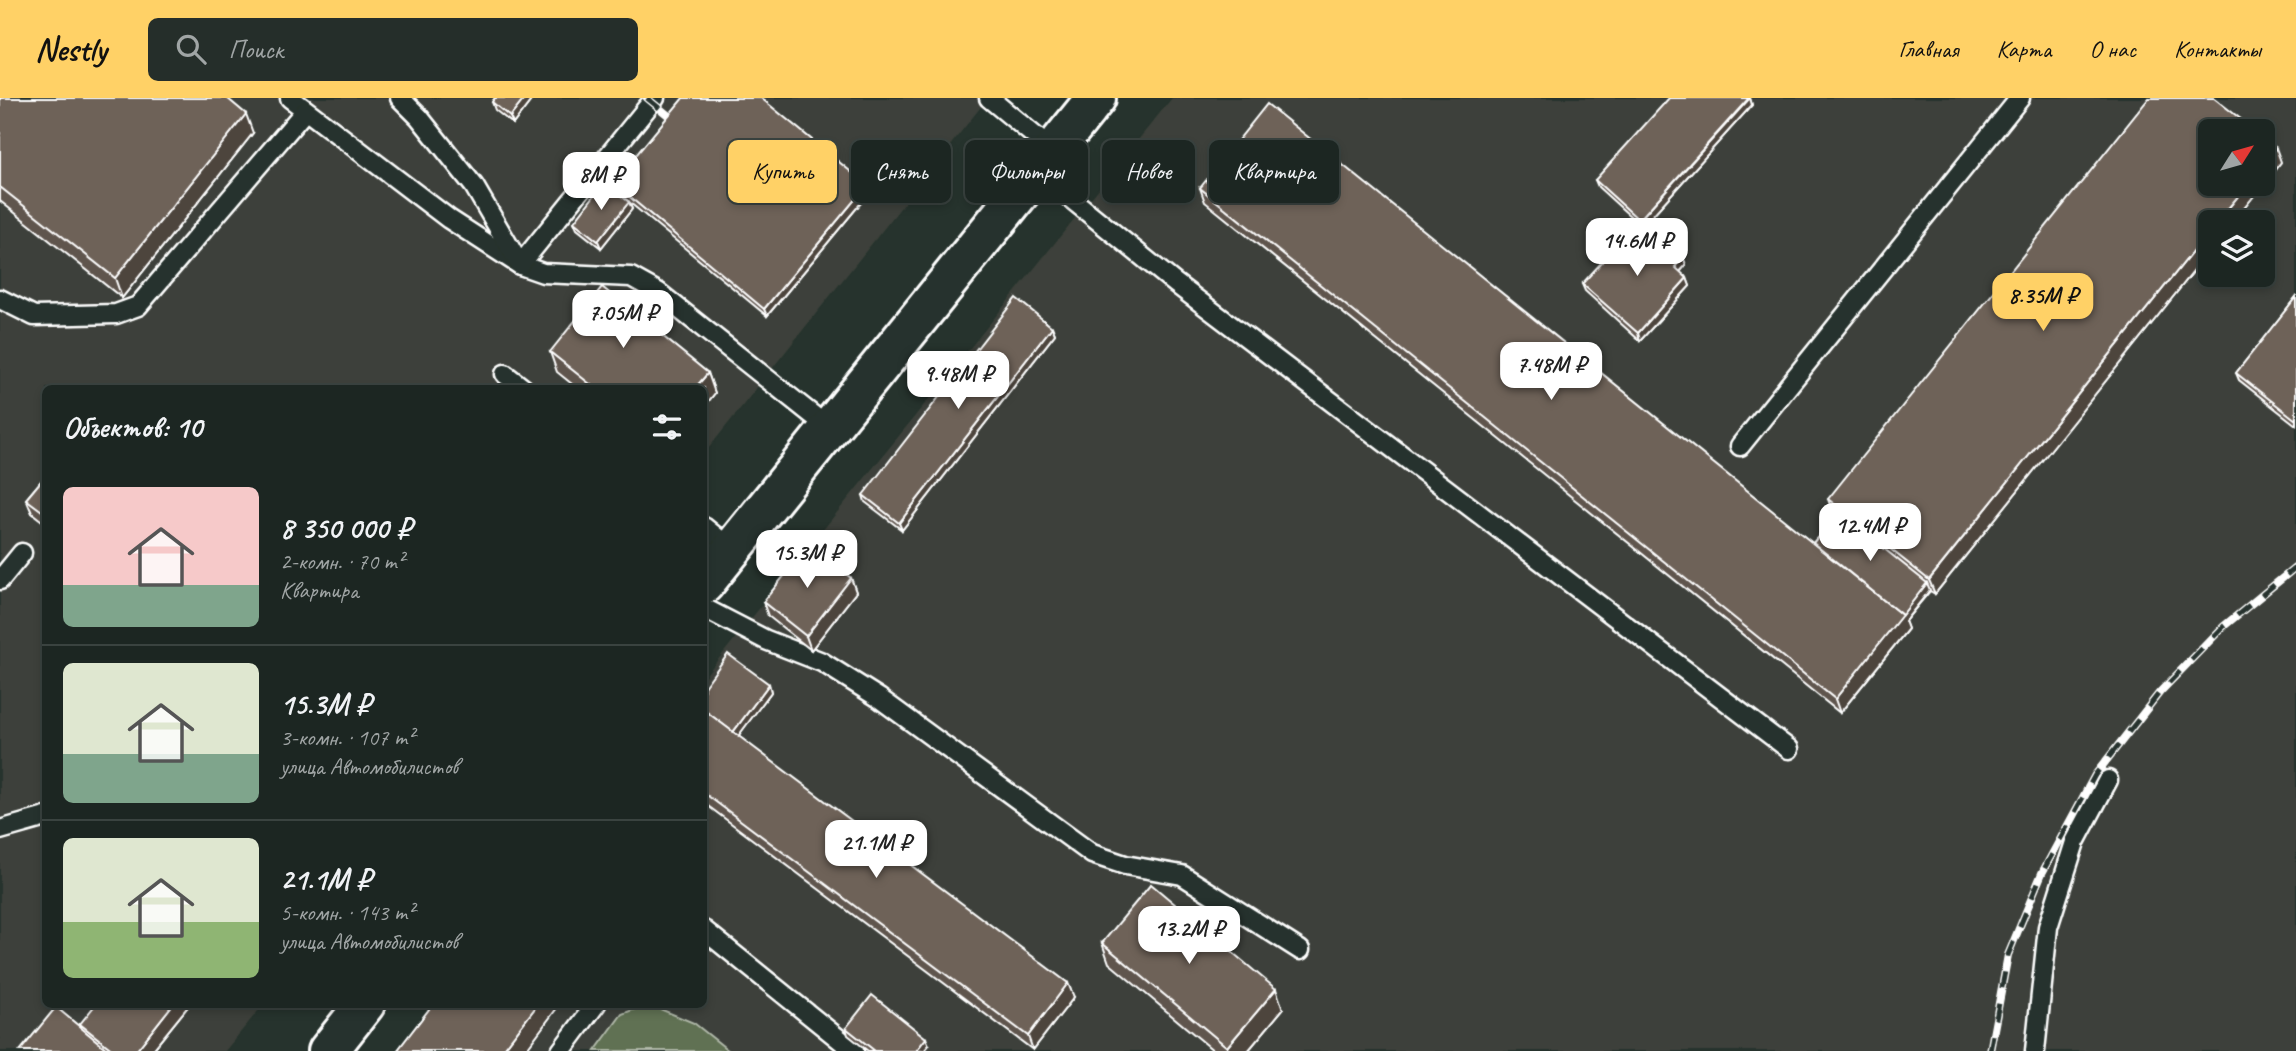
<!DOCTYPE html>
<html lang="ru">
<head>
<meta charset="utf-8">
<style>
	:root { --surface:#1c2622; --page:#252e2a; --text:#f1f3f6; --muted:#a0a5a5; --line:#3a4340; --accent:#ffd166 }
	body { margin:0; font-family:Caveat,sans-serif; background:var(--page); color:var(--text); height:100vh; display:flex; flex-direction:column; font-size:26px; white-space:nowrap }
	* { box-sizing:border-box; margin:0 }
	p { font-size:23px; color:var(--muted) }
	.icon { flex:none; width:38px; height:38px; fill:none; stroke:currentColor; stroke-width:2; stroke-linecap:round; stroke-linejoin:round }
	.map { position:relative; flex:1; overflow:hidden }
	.side { position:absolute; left:42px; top:287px; width:665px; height:623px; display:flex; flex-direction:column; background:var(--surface); border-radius:10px; box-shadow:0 4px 10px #0003,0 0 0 2px var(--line) }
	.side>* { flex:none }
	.hud { position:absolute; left:728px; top:42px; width:665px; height:63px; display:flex; gap:14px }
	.needle { width:46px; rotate:53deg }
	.buttons { position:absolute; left:2198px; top:21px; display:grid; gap:14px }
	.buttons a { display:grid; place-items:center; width:77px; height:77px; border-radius:10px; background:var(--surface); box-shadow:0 4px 10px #0003,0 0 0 2px var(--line); font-size:35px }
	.price { position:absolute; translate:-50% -60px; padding:0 16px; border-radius:14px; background:#fff; color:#222; font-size:23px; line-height:46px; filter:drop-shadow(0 2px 4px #0008) }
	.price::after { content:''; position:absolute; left:50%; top:42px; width:21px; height:16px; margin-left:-10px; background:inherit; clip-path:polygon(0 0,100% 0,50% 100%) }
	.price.current { background:var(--accent); color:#111 }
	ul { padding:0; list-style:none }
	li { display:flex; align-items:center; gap:21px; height:175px; padding:0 21px }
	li+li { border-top:2px solid var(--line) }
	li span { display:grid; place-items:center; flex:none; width:196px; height:140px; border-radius:10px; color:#555 }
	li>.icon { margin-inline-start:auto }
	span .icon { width:84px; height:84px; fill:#fffc; stroke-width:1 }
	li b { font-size:30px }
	h2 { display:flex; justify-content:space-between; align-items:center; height:84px; padding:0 21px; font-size:30px }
	.chip { padding:0 24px; border-radius:10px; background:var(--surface); box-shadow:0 4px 10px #0003,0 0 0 2px var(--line); font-size:24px; line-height:63px }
	.chip.current { background:var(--accent); color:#111 }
	header { display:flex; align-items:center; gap:42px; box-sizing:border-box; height:98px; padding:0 35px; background:var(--accent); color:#111 }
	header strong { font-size:33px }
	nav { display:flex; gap:38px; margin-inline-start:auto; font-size:24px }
	.search { width:490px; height:63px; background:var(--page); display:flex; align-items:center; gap:18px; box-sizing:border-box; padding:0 24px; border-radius:10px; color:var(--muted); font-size:26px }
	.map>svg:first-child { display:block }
</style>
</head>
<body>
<header>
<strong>Nestly</strong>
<div class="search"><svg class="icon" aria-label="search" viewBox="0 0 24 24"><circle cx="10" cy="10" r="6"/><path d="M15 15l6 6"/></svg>Поиск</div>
<nav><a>Главная</a><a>Карта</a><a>О нас</a><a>Контакты</a></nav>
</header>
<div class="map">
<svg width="2296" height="953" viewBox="0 0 2296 953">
	<rect width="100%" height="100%" fill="#26332d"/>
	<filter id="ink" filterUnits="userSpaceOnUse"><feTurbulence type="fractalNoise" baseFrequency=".0143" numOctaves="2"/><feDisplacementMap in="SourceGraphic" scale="14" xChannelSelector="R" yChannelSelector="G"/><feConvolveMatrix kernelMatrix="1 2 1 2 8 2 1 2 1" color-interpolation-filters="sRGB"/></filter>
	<g filter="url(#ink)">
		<g fill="#3c413a" fill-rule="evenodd">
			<polygon points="0,0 988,0 704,356 704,290 46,290 46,906 263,907 225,953 0,953"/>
			<path d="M1172,0H2296V953H407L443,907L704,906V579ZM2210,33H2263V86H2210ZM2210,124H2263V177H2210Z"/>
		</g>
		<polygon fill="#607153" stroke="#b0b8a9" stroke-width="2" points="648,906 694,925 729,953 595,953 622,916"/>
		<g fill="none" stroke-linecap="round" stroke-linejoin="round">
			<defs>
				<g id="service">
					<polyline points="290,0 449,121 520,167 543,175 631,179 658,194 829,330"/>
					<polyline points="400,0 419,19 474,88 520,167 655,0"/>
					<polyline points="989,0 1053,53"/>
					<polyline points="1037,73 1175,185 1789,651"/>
					<polyline points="0,201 34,218 116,216 138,208 305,13"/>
					<polyline points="505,276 523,290"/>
					<polyline points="1740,348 2020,0"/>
					<polyline points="704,429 731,451"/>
					<polyline points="0,482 22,455"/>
					<polyline points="704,510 766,542 822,564 879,600 1092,756 1125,767 1182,777 1300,852"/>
					<polyline points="0,732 46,719"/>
					<polyline points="704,832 854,953"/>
					<polyline points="561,953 596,906"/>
					<polyline points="2035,953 2048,829 2075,744 2108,682"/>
				</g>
				<g id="tertiary">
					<polyline points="704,486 1096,0"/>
					<polyline points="328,953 365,906"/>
				</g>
			</defs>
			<use href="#service" stroke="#fff" stroke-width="23"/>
			<use href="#tertiary" stroke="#fff" stroke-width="44"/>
			<use href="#service" stroke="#26332d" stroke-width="18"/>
			<use href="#tertiary" stroke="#26332d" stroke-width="38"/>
			<defs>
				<g id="rail">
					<polyline points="647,0 674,22"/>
					<polyline points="1990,953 2008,857 2042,775 2095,677 2160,594 2224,528 2296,469"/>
				</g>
			</defs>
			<use href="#rail" stroke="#fff" stroke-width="8"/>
			<use href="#rail" stroke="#26332d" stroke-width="5" stroke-dasharray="16" stroke-linecap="butt"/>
		</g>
		<g fill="#5f544d" stroke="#fff" stroke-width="2">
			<polygon points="0,0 253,35 122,200 0,103"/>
			<polygon points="495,0 533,0 513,26 495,12 492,4"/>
			<polygon points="1750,0 1752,7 1642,129 1598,89 1595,82"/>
			<polygon points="763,2 870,94 767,218 629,104 632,111 601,150 577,131 574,124 628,103 615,93 613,85"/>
			<polygon points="2281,64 1935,496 1930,493 1905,523 1908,531 1840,615 1205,104 1200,90 1813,445 1836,417 1833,415 1828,401"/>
			<polygon points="1644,141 1683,159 1686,167 1680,174 1687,180 1690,188 1640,243 1585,193 1582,186"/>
			<polygon points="2296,199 2296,327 2239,282 2236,275"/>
			<polygon points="1052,229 1055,236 902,432 865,404 863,397"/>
			<polygon points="550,254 708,275 715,295 704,309 704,290 577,290 557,274"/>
			<polygon points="46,377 46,426 32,415 26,401"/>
			<polygon points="851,480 856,494 811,552 768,518 763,504"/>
			<polygon points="769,586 771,594 738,638 1074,899 1033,952 704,705 704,589"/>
			<polygon points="1102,845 1283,911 1248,953 1214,953 1109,865"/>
			<polygon points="190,906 152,953 20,953 82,931 80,926"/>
			<polygon points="846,930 929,947 924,953 868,953 848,937"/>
		</g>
		<g fill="#4d453e" stroke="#fff" stroke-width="2">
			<polygon points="525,0 533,0 513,26 510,19"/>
			<polygon points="1750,0 1752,7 1642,129 1639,122"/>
			<polygon points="246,16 253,35 122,200 115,180"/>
			<polygon points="2276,50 2281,64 2233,124 2217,124 2248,86 2263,86 2263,67"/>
			<polygon points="867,87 870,94 767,218 764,211"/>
			<polygon points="629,104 632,111 601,150 598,143"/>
			<polygon points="2210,132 2210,153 1935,496 1929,482"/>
			<polygon points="1683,159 1686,167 1677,177 1675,169"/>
			<polygon points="1687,180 1690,188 1640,243 1638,235"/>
			<polygon points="1052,229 1055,236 902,432 899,425"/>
			<polygon points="708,275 715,295 704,309 704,290 695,290"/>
			<polygon points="851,480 856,494 811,552 806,538"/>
			<polygon points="1927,485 1930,492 1905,523 1908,531 1840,615 1835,601"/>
			<polygon points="769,586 771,594 733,645 731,637"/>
			<polygon points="1068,885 1074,899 1033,952 1028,938"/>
			<polygon points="1276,891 1283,911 1248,953 1228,953 1227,949"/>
			<polygon points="173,906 190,906 152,953 136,953"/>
			<polygon points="538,906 560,906 525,953 502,953"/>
			<polygon points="926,940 929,947 924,953 916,953"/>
		</g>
		<g fill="#6e6259" stroke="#fff" stroke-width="2">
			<polygon points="0,0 227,0 246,16 115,180 0,89"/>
			<polygon points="495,0 525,0 510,19 492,4"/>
			<polygon points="683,0 761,0 867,87 764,211 613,85"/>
			<polygon points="1669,0 1749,0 1639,122 1595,82"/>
			<polygon points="2149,0 2214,0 2256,33 2210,33 2210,86 2248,86 2217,124 2210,124 2210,132 1929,482 1828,401"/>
			<polygon points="1267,6 1902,517 1835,601 1200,90"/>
			<polygon points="2263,39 2276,50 2263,67"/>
			<polygon points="604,85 629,104 598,143 574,124"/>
			<polygon points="1632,131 1644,141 1653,132 1683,159 1675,169 1687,180 1638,235 1582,186"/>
			<polygon points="602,189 708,275 695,290 595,290 550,254"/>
			<polygon points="2296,199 2296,322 2236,275"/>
			<polygon points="1016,200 1052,229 899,425 863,397"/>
			<polygon points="46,377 46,416 26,401"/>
			<polygon points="1838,414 1927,485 1902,517 1813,445"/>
			<polygon points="809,447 851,480 806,538 763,504"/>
			<polygon points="728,556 769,586 733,634 704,612 704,589"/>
			<polygon points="704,612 1068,885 1028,938 704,695"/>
			<polygon points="1151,786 1276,891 1227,949 1102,845"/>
			<polygon points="872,897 926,940 916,953 875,953 846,930"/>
			<polygon points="96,906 173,906 136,953 114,953 80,926"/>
			<polygon points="433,906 538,906 502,953 397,953"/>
			<polygon points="56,909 109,953 20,953"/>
		</g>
	</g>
</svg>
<div class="buttons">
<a><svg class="needle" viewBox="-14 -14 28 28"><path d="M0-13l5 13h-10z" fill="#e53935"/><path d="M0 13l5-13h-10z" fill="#a0a5a5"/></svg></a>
<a><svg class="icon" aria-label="layers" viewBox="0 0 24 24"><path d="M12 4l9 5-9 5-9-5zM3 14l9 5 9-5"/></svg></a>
</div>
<b class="price" style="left:601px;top:114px">8M ₽</b>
<b class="price" style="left:1637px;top:180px">14.6M ₽</b>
<b class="price current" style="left:2043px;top:235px">8.35M ₽</b>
<b class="price" style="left:623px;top:252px">7.05M ₽</b>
<b class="price" style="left:1551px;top:304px">7.48M ₽</b>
<b class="price" style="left:958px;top:313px">9.48M ₽</b>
<b class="price" style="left:1870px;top:465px">12.4M ₽</b>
<b class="price" style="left:807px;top:492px">15.3M ₽</b>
<b class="price" style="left:876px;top:782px">21.1M ₽</b>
<b class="price" style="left:1189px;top:868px">13.2M ₽</b>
<div class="hud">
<a class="chip current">Купить</a>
<a class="chip">Снять</a>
<a class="chip">Фильтры</a>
<a class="chip">Новое</a>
<a class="chip">Квартира</a>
</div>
<section class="side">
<h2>Объектов: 10<svg class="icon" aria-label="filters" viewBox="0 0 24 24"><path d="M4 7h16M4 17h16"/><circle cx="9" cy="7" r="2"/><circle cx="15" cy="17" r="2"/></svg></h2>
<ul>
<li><span style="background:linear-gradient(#f6c9c9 70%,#7fa58c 0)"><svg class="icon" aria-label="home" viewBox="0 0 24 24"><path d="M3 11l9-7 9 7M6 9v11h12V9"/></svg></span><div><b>8 350 000 ₽</b><p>2-комн. · 70 m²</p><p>Квартира</p></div></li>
<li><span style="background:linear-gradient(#dfe7d0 65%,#7fa58c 0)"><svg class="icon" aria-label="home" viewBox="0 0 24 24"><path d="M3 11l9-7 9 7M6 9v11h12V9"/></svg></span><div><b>15.3M ₽</b><p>3-комн. · 107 m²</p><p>улица Автомобилистов</p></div></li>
<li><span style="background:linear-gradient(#dfe7d0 60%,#8fb573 0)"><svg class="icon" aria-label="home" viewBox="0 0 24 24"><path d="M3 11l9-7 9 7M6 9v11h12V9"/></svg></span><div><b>21.1M ₽</b><p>5-комн. · 143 m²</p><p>улица Автомобилистов</p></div></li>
</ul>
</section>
</div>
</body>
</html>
